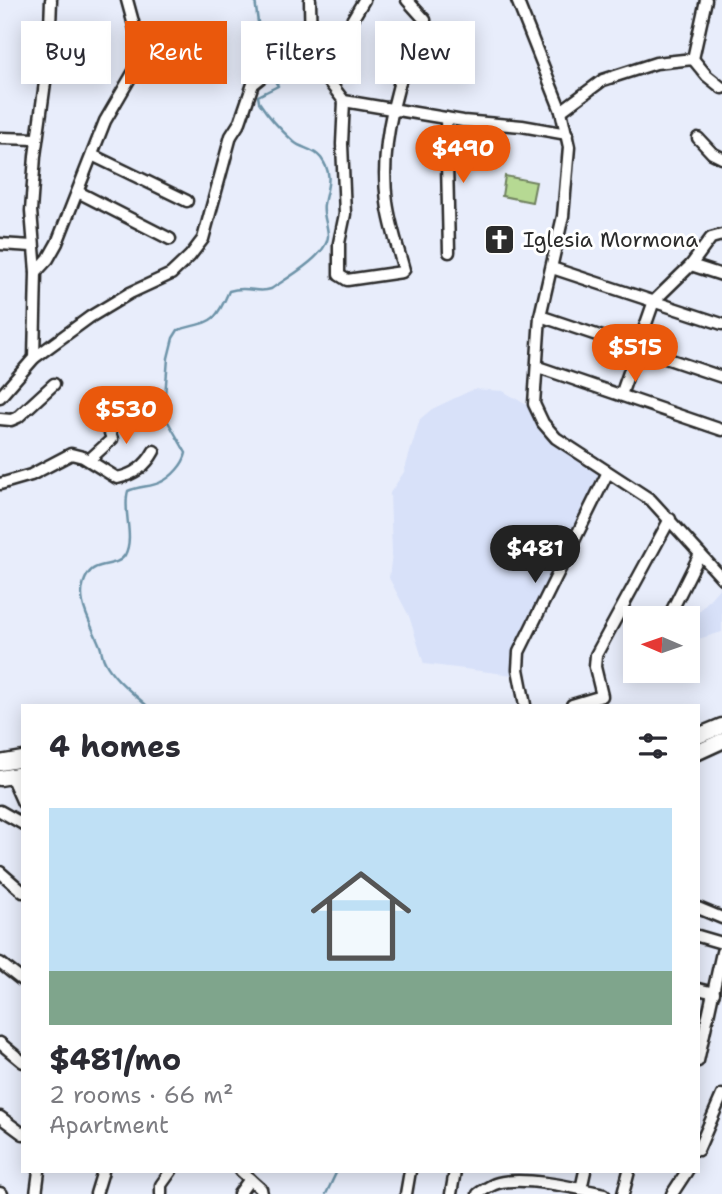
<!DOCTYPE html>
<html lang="en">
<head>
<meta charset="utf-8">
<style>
	:root { --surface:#fff; --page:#f2f2f3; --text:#2b2b33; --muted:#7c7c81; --line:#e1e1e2; --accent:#ea580c }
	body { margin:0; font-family:"Shantell Sans",sans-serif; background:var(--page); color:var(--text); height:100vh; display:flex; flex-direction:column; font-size:26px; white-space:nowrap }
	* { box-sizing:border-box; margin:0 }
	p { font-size:23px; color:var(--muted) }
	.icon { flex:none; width:38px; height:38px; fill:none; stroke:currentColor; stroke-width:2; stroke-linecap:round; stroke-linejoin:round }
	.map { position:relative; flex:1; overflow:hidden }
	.panel { position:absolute; left:21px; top:704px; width:679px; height:469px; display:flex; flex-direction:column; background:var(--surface); border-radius:0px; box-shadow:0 4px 18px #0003 }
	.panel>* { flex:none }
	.top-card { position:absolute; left:21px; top:21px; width:681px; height:63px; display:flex; gap:14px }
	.needle { width:46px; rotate:272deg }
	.tools { position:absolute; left:623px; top:606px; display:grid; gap:14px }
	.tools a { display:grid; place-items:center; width:77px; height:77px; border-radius:0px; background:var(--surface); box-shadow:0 4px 18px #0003; font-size:35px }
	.price { position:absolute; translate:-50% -60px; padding:0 16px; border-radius:24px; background:var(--accent); color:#fff; font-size:23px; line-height:46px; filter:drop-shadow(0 2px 4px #0008) }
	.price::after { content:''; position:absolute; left:50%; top:42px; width:21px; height:16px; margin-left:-10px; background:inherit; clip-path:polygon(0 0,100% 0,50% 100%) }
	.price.current { background:#222; color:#fff }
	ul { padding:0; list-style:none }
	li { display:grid; align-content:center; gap:14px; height:371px; padding:0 28px }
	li+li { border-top:2px solid var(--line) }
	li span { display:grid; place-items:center; height:217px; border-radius:0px; color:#555 }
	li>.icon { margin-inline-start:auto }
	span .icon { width:126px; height:126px; fill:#fffc; stroke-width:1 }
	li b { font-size:30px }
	h2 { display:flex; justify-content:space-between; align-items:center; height:84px; padding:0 28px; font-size:30px }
	.chip { padding:0 24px; border-radius:0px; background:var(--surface); box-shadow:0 4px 18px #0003; font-size:24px; line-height:63px }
	.chip.current { background:var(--accent); color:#fff }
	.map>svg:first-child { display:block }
</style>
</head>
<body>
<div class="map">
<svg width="722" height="1194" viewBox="0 0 722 1194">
	<rect width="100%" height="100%" fill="#e8edfb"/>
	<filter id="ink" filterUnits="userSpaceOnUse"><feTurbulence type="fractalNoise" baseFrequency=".0143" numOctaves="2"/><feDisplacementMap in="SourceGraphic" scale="14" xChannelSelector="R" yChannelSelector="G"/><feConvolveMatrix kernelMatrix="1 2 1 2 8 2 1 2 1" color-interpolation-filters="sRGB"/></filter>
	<g filter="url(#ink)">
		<g fill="#d8e1f9">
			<polygon points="474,389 503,391 530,407 539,426 602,476 513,653 513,675 424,664 409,616 389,578 392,553 390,493 404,472 420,419 432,409"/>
			<polygon points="722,585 722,632 688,642 688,624"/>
		</g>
		<polygon fill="#b6d993" stroke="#70825f" stroke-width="2" points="505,176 536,182 532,202 502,196"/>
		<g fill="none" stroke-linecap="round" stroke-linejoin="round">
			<g stroke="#6d93a8" stroke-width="2.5">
				<polyline points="255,0 263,60 267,68"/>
				<path d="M146,705C133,693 113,678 105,662C102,657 102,651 100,646C92,624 72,598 88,574C96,561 117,568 125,555C135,536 122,511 128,491C139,486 152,487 161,482C172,477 184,464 186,453L167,420L164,409L168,358L173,338L178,330C211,320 214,326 229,291C248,285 257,294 271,289C286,279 327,256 328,236C328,225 322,214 324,204C327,186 334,176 321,158C313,148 302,149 294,142C282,131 268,116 259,102L258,96L278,86L271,74"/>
				<polyline points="326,1194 337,1171"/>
			</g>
			<defs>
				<g id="minor">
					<polyline points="310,0 311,53 320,70 344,101 463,121 522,126 567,134"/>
					<polyline points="517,0 561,111 569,147 563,216 540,316 534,404 543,423 556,438 651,500 722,578"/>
					<polyline points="348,27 364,0"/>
					<polyline points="693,59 706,0"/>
					<path d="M344,101L342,144L345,214L339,243V275L347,280L402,272L404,270C398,248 390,225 387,202C379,145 398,71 425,20L407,0"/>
					<polyline points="561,111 603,80 656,63 693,59 707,76 722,88"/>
					<polyline points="446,118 449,252"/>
					<polyline points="0,138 37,139"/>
					<polyline points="698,138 712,153 722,158"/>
					<polyline points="92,155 187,201"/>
					<polyline points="78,192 170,239"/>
					<polyline points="0,244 32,246"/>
					<polyline points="691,265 722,275"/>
					<polyline points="552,268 722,324"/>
					<polyline points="36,272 48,259 57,243 105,121 140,61 139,44 127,0"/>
					<polyline points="540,316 722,377"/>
					<polyline points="34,358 36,272 31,211 35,156 49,53 51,0"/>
					<polyline points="538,367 722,430"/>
					<polyline points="621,395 654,301 691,265 711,238 722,235"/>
					<polyline points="0,397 34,358 90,317 130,293 171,274 190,256 203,239 231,136 240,122 253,84 273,68 311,53"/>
					<polyline points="0,419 11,420 18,417 54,384"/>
					<polyline points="89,460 112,439 109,430 134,406"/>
					<path d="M0,484L31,475L71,454L83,457L117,478C133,475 146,466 154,451"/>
					<polyline points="668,618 700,554"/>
					<polyline points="525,705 518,669 519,652 607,474"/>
					<polyline points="572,705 602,696 595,667 596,655 670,519"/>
					<polyline points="11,776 23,803"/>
					<polyline points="0,811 23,824"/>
					<polyline points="0,872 23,892"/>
					<polyline points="698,908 722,918"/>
					<polyline points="698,936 722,943"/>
					<polyline points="0,963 23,981"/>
					<polyline points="698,989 714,993"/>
					<polyline points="0,1043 23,1062"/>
					<polyline points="698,1061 722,952"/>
					<polyline points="0,1117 23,1134"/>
					<polyline points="698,1150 722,1095"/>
					<polyline points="241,1171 261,1189 262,1194"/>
					<polyline points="581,1189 585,1171"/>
					<polyline points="0,1193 2,1194"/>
					<polyline points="36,1194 39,1171"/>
					<polyline points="96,1194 103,1171"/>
					<polyline points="161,1194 161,1185 171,1171"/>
					<polyline points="239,1194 250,1179"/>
					<polyline points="406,1194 410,1171"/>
					<polyline points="451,1194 455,1171"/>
					<path d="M478,1194C484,1190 490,1185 498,1183C525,1176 576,1188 604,1194"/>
					<polyline points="623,1194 629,1171"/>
					<polyline points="672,1194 687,1171"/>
				</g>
				<g id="highway">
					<polyline points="698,736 722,726"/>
					<polyline points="698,752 722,741"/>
					<polyline points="0,763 23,759"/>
					<polyline points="0,778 23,774"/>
				</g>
			</defs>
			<use href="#minor" stroke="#2b2b2b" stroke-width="15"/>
			<use href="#highway" stroke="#2b2b2b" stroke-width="19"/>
			<use href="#minor" stroke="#fff" stroke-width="10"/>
			<use href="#highway" stroke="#fff" stroke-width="14"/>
		</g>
	</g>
	<defs>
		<symbol id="church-square" viewBox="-11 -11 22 22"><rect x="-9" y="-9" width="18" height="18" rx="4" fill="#2b2b2b" stroke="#fff"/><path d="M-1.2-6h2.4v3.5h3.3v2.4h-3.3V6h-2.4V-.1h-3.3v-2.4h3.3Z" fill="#fff"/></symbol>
	</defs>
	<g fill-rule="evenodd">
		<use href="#church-square" x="482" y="222" width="35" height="35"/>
	</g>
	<g text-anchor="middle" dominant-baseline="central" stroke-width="6" stroke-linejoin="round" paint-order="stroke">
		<g font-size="21" fill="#2b2b2b" stroke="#fff" text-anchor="start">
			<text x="523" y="240">Iglesia Mormona</text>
		</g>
	</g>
</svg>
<div class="tools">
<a><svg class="needle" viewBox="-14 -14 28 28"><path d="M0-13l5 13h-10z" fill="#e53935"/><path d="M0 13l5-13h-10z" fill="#7c7c81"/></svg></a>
</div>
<b class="price" style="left:463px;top:185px">$490</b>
<b class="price" style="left:635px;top:384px">$515</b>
<b class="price" style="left:126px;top:446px">$530</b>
<b class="price current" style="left:535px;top:585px">$481</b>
<div class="top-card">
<a class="chip">Buy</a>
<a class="chip current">Rent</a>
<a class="chip">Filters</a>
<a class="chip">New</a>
</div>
<section class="panel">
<h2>4 homes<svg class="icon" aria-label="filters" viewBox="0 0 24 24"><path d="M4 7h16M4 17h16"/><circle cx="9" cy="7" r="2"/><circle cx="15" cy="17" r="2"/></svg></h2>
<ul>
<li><span style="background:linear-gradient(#bfe0f5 75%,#7fa58c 0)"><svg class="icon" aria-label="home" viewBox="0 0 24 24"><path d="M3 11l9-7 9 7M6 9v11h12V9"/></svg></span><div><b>$481/mo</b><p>2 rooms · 66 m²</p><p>Apartment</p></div></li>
</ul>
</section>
</div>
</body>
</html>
